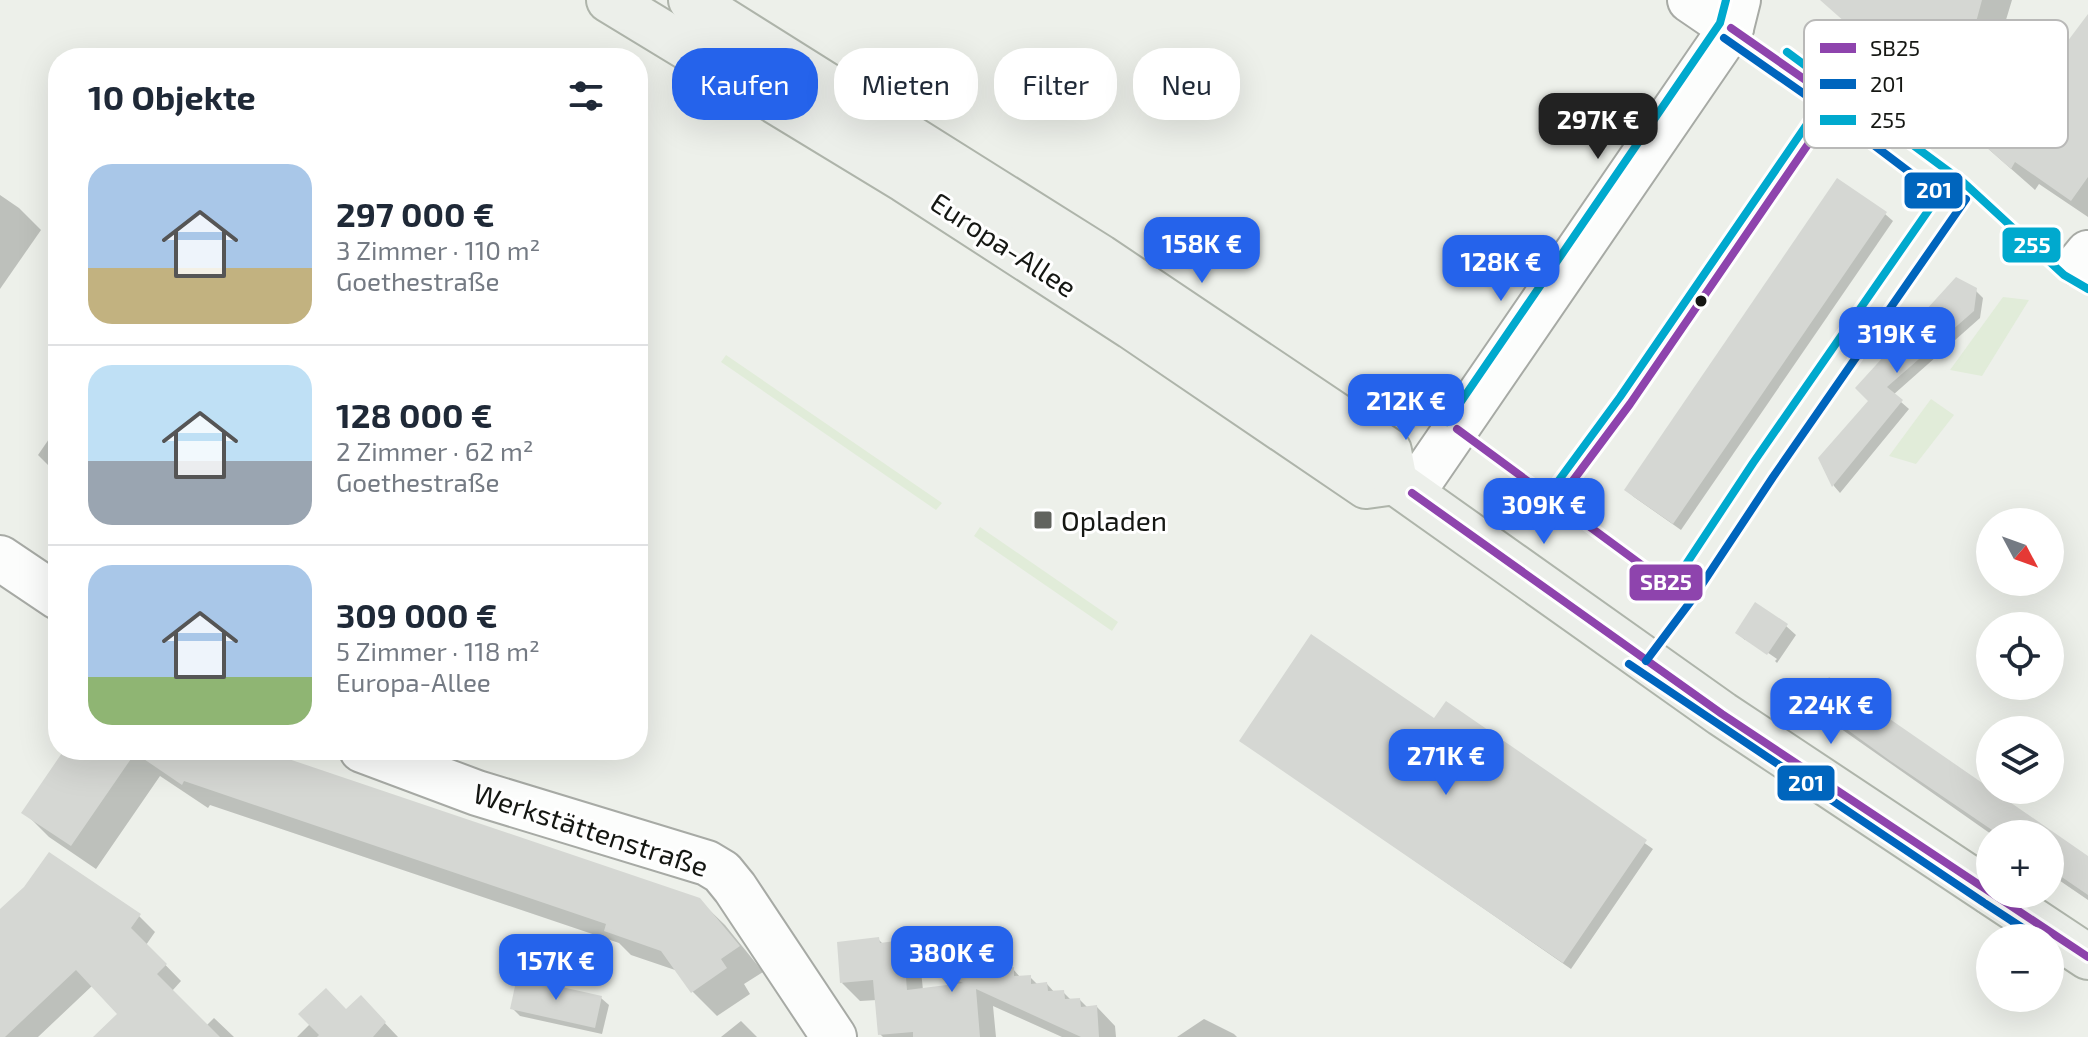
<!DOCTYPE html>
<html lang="de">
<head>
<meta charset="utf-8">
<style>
	:root { --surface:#fff; --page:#f2f2f3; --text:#1f2937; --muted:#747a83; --line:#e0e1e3; --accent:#2563eb }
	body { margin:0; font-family:"Exo 2",sans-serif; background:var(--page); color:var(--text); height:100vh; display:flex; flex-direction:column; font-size:30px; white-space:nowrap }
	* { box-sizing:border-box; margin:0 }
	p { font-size:26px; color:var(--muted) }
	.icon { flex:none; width:44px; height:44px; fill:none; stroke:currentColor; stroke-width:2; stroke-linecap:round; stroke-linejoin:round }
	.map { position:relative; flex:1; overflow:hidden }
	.details { position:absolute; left:48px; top:48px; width:600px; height:712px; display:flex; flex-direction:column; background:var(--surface); border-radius:32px; box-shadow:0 8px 32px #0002 }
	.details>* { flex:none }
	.banner { position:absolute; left:672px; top:48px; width:760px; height:72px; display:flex; gap:16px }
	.needle { width:52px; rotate:131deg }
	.buttons { position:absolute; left:1976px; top:508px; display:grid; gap:16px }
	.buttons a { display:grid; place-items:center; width:88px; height:88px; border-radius:50%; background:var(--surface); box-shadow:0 8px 32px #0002; font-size:40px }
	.price { position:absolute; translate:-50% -68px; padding:0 18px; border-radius:16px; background:var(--accent); color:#fff; font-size:26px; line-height:52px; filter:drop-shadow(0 2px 4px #0008) }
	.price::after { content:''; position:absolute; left:50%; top:48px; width:24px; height:18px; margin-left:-12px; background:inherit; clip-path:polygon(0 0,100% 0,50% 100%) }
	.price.current { background:#222; color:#fff }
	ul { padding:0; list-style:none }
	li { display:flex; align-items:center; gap:24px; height:200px; padding:0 40px }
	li+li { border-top:2px solid var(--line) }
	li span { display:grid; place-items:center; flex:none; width:224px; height:160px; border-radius:24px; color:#555 }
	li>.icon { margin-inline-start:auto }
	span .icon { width:96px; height:96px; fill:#fffc; stroke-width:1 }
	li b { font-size:34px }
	h2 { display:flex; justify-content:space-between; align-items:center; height:96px; padding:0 40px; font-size:34px }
	.pill { padding:0 28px; border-radius:32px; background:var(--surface); box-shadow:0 8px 32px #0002; font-size:28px; line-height:72px }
	.pill.current { background:var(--accent); color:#fff }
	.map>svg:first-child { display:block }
</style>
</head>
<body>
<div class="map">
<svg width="2088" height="1037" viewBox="0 0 2088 1037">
	<rect width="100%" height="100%" fill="#edf0ea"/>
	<g fill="#e1ecd9">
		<polygon points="2003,297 2029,300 1982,376 1950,370"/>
		<polygon points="726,355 942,503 936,510 721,362"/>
		<polygon points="1931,399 1954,415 1916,464 1889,456"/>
		<polygon points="980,527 1118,622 1112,631 974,536"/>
	</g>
	<g fill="#0003">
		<polygon points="1840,0 2012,0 1999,43 2046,73 2088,17 2088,217 2039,184 2035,190 1860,36 1836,12"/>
		<polygon points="0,195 19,208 41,230 0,289"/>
		<polygon points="1885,214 1893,221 1681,530 1634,497 1626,490"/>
		<polygon points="1975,290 1983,298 1980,318 1893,395 1909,409 1840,493 1834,486 1821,458 1870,401"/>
		<polygon points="58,426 58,475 38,455"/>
		<polygon points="1786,626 1796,635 1777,663 1775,661 1777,659 1745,637 1745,640 1737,633"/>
		<polygon points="1829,680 2088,858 2088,900 2050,874 2050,834 1991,834 1837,726 1815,703"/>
		<polygon points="1446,704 1653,849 1571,969 1242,741 1435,721"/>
		<polygon points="66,750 255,750 699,900 725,925 763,972 744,984 750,994 717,1016 692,991 678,971 631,955 619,943 210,805 208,808 160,776 96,869 49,837 24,812"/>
		<polygon points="0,912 139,916 155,932 146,945 181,981 172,991 206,1026 214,1018 234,1037 119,1037 119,1014 93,985 38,1037 0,1037"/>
		<polygon points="879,940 883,944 902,942 920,961 923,990 950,987 932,968 996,961 1005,970 1013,969 1021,978 1030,977 1038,985 1047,984 1055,993 1063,992 1071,1000 1080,1000 1088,1008 1097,1007 1115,1026 1116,1037 1062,1037 993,1006 996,1037 883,1037 880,1034 877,1000 860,1001 842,983"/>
		<polygon points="361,998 398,1037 297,1037 310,1024 347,1011"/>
		<polygon points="601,998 609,1005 602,1034 520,1016 512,1008"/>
		<polygon points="1204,1019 1234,1034 1237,1037 1177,1037"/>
		<polygon points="741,1021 757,1037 721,1037"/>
	</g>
	<g fill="#d5d7d3">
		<polygon points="1820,0 1982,0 1975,26 2046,70 2088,14 2088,177 2071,201 2015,162 2011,169"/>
		<polygon points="1837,178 1887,212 1673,524 1624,490"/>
		<polygon points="1956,277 1977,288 1974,311 1887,387 1903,400 1832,487 1818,458 1868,401 1855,388"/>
		<polygon points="1755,602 1788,624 1767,655 1735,633"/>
		<polygon points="1311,634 1434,718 1446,701 1647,840 1563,963 1239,741"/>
		<polygon points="1829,677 2088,856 2088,895 2050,869 2050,834 1998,834 1889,760 1812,704"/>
		<polygon points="64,750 262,750 700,898 740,946 721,959 727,968 691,993 661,951 604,931 606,924 184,781 182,785 135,753 71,846 21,813"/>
		<polygon points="49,852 141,914 131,928 167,964 157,974 220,1037 93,1037 117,1014 76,970 5,1037 0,1037 0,909 24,887"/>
		<polygon points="879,937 880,943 903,940 907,990 963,983 927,967 997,959 998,969 1014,967 1014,976 1031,975 1031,984 1047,982 1048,991 1064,990 1065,999 1080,998 1081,1007 1097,1005 1099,1037 1081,1037 976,989 980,1037 913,1037 913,1032 878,1035 873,980 840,983 837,942"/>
		<polygon points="517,977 602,996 595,1028 510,1009"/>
		<polygon points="326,988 346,1009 361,995 386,1022 373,1037 317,1037 319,1035 298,1014"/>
	</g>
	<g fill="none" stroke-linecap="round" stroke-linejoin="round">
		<defs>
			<g id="minor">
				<polyline points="1690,0 1731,28"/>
				<polyline points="2079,264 2088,253"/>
				<polyline points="1412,493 1731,28 1738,0"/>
				<polyline points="0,558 58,597"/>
				<polyline points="362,750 477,793 707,863 722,872 735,888 834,1037"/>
			</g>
			<g id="major">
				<polyline points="609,0 905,180 1132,327 1366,486 1395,482 1722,714 1990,892"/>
				<polyline points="691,0 1100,257 1389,451 1395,482"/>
				<polyline points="1993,894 2088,957"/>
			</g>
		</defs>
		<use href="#minor" stroke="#a7aaa5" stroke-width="48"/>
		<use href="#major" stroke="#aeb4aa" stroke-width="48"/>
		<use href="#minor" stroke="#fcfdfc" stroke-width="44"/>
		<use href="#major" stroke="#ecefea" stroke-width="44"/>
		<defs>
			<g id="bus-1">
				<polyline points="1731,28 1837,102"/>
				<polyline points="1457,429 1681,594"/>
				<polyline points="1412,493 1722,714 1990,892"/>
				<polyline points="1557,502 1630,404 1837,102"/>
				<polyline points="1993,894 2088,957"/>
			</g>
			<g id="bus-2">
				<polyline points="1724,38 1830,112 1949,202"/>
				<polyline points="1646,661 1691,601 1773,477 1966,199"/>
				<polyline points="1629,664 1983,902"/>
				<polyline points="1986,904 2038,938"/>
			</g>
			<g id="bus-3">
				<polyline points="1787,52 1963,182 2064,275 2088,289"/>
				<polyline points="1447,422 1720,23 1726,0"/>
				<polyline points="1548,495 1620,397 1827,95"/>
				<polyline points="1671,587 1753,463 1946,185"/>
			</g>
		</defs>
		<use href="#bus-1" stroke="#fff" stroke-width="14"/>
		<use href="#bus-2" stroke="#fff" stroke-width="14"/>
		<use href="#bus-3" stroke="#fff" stroke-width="14"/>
		<use href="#bus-1" stroke="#8e44ad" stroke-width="8"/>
		<use href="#bus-2" stroke="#0065bd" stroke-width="8"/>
		<use href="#bus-3" stroke="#00a9ce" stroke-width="8"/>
	</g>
	<circle fill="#151713" stroke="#fff" stroke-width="3" cx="1701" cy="301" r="7"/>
	<rect fill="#61635e" stroke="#fff" stroke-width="3" x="1033" y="510" width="20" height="20" rx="4"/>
	<g text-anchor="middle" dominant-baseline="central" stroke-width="6" stroke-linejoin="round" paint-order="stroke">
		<g font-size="28" fill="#151713" stroke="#fff">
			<text transform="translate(1004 244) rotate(33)">Europa-Allee</text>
			<text transform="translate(591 829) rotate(18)">Werkstättenstraße</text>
		</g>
		<g font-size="28" fill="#151713" stroke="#fff" text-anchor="start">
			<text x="1061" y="520">Opladen</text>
		</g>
	</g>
	<rect x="1804" y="20" width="264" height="128" rx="12" fill="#fff" stroke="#b9b9b8" stroke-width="2"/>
	<rect x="1820" y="43" width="36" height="10" fill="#8e44ad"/>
	<rect x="1820" y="79" width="36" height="10" fill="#0065bd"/>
	<rect x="1820" y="115" width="36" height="10" fill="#00a9ce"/>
	<g font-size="22" fill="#151713">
		<text x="1870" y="56">SB25</text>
		<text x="1870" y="92">201</text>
		<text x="1870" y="128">255</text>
	</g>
	<g stroke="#fff" stroke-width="3">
		<rect x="1903" y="171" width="61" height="39" rx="8" fill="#0065bd"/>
		<rect x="2001" y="226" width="61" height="38" rx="8" fill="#00a9ce"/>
		<rect x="1628" y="563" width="76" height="39" rx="8" fill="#8e44ad"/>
		<rect x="1776" y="764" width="60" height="38" rx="8" fill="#0065bd"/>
	</g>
	<g font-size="22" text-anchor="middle" font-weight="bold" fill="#fff">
		<text x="1934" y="198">201</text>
		<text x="2032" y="253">255</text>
		<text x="1666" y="590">SB25</text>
		<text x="1806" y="791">201</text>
	</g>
</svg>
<div class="buttons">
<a><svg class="needle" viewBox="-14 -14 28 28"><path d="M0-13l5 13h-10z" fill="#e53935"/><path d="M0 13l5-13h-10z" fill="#747a83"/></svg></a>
<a><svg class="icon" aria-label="locate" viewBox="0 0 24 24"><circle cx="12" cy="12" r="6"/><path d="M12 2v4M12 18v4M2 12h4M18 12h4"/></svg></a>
<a><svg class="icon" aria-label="layers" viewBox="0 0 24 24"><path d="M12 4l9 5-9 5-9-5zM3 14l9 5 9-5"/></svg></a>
<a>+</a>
<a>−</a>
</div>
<b class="price current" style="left:1598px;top:161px">297K €</b>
<b class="price" style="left:1202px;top:285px">158K €</b>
<b class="price" style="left:1501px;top:303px">128K €</b>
<b class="price" style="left:1897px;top:375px">319K €</b>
<b class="price" style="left:1406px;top:442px">212K €</b>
<b class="price" style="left:1544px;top:546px">309K €</b>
<b class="price" style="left:1831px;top:746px">224K €</b>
<b class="price" style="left:1446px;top:797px">271K €</b>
<b class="price" style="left:952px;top:994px">380K €</b>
<b class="price" style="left:556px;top:1002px">157K €</b>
<div class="banner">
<a class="pill current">Kaufen</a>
<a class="pill">Mieten</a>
<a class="pill">Filter</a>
<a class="pill">Neu</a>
</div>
<section class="details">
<h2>10 Objekte<svg class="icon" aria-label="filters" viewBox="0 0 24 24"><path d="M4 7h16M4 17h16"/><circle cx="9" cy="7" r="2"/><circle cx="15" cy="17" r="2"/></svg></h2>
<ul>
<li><span style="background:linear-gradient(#a9c7e8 65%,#c2b280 0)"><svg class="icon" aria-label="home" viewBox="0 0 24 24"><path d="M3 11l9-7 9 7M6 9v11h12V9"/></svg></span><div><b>297 000 €</b><p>3 Zimmer · 110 m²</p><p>Goethestraße</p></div></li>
<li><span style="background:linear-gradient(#bfe0f5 60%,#9aa5b1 0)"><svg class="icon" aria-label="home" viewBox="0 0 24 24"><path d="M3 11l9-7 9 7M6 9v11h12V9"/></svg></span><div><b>128 000 €</b><p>2 Zimmer · 62 m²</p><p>Goethestraße</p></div></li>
<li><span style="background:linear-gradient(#a9c7e8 70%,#8fb573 0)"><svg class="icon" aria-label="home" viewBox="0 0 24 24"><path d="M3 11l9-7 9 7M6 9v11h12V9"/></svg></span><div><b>309 000 €</b><p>5 Zimmer · 118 m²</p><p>Europa-Allee</p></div></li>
</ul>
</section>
</div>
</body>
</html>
